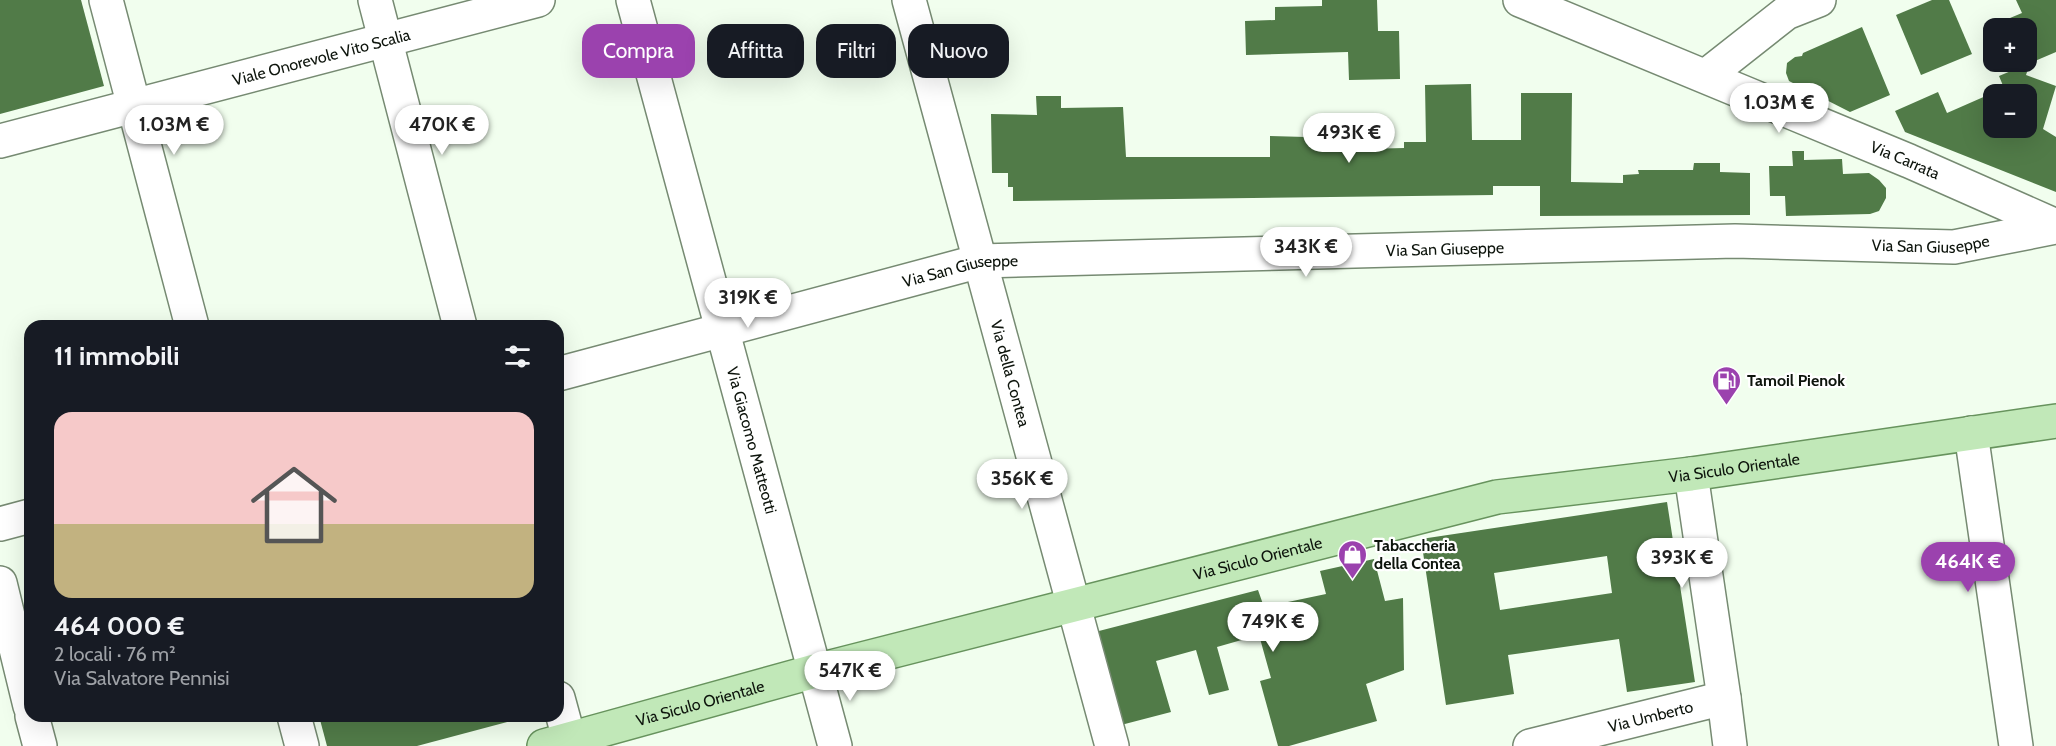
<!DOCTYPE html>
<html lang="it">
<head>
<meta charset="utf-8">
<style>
	:root { --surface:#171b24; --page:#242831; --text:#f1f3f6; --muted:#9ea1a6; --accent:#9b42ae }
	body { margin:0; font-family:Cabin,sans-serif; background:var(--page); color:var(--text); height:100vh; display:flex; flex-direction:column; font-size:22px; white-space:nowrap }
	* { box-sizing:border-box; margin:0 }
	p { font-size:20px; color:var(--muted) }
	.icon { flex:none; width:33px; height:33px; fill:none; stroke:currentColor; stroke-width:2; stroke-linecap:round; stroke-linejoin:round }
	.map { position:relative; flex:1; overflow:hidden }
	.side { position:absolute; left:24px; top:320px; width:540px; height:402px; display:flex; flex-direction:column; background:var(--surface); border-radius:18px; box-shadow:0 6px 24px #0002 }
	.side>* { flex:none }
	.hud { position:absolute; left:582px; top:24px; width:570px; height:54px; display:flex; gap:12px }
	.fabs { position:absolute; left:1983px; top:18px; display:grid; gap:12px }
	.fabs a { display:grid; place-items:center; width:54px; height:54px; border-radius:12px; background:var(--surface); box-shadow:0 6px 24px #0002; font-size:30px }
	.price { position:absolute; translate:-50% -51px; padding:0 14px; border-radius:21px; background:#fff; color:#222; font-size:20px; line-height:39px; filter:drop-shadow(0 2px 3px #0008) }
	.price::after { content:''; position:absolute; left:50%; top:36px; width:18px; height:14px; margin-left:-9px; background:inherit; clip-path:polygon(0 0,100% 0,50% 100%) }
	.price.current { background:var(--accent); color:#fff }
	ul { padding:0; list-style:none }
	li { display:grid; align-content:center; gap:12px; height:318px; padding:0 30px }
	li span { display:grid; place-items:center; height:186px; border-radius:18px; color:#555 }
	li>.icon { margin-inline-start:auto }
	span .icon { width:108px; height:108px; fill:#fffc; stroke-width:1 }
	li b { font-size:26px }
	h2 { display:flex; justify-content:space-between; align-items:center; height:72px; padding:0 30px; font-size:26px }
	.pill { padding:0 21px; border-radius:18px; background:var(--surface); box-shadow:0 6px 24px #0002; font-size:21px; line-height:54px }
	.pill.current { background:var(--accent); color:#fff }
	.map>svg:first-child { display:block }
</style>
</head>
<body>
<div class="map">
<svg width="2056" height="746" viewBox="0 0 2056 746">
	<rect width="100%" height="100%" fill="#f1feee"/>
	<g fill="#517b48" fill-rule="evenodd">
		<polygon points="0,0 81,0 104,86 0,114"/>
		<polygon points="1322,0 1377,0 1378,31 1399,31 1400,79 1349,80 1348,52 1246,55 1245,21 1275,20 1275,7 1322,6"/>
		<polygon points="1932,0 1949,0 1972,54 1921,75 1896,15"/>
		<polygon points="2016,0 2056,0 2056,52 2030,63 2026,55 2026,28 2014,28 2010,18 2022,13"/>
		<polygon points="1862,27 1890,95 1850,112 1789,81 1786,73 1787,63 1795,57 1802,56 1803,53"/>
		<path d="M2030,63L2026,75L2056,86L2043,129L2056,137V192L1905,132L1895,111L1938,92L1947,113L2004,88L1999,76ZM1994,94H2026V128H1994Z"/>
		<polygon points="1471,84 1472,140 1521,140 1521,93 1572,93 1571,182 1623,183 1623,175 1639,174 1638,170 1693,170 1694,163 1720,163 1720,172 1750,173 1750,215 1540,216 1540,186 1493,186 1493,195 1013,201 1013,187 1008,187 1008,173 992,173 991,114 1037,115 1036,96 1061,96 1061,108 1123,107 1126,157 1270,157 1270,136 1306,137 1307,129 1325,129 1324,150 1404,148 1404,142 1426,142 1425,85"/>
		<polygon points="1792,151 1804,151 1804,160 1842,159 1843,174 1869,173 1879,180 1886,188 1886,198 1879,211 1870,214 1786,216 1785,196 1770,196 1769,166 1793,166"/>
		<path d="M1667,502L1695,682L1627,692L1619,639L1508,655L1514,694L1446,705L1421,539ZM1607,556L1612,593L1500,610L1494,573Z"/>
		<polygon points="1374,559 1385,601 1403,598 1404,670 1366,684 1377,721 1289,746 1278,746 1260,681 1271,678 1259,635 1217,647 1229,690 1209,695 1196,650 1156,661 1171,712 1121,725 1095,632 1258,590 1264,607 1326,594 1320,571"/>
		<polygon points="319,716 530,716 417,746 327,746"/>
	</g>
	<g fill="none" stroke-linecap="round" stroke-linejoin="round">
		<defs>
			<g id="street">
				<polyline points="106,0 192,326"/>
				<polyline points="375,0 460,326"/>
				<path id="s1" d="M633,0L835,746"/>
				<path id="s2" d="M909,0L1112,746"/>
				<polyline points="1706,76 1786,13 1819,0"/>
				<path id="s3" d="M0,141L538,0"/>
				<path id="s4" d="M558,374L980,261L1735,241L1954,247L2056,227"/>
				<polyline points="1971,433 2016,746"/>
				<polyline points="1691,474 1724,698"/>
				<polyline points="0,524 30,516"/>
				<polyline points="0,583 30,706"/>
				<polyline points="558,698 571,746"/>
				<polyline points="32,716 40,746"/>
				<polyline points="294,716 302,746"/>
				<path id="s5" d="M1530,746L1724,698L1730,746"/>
			</g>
			<g id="secondary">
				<path id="s6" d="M1520,0L1909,161L2056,226"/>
			</g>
			<g id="primary">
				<path id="s7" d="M544,746L815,671L1497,497L1691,474L2056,421"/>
			</g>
		</defs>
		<use href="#street" stroke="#768a72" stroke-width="36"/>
		<use href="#secondary" stroke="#768a72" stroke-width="36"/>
		<use href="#primary" stroke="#67935d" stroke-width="36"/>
		<use href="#street" stroke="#fff" stroke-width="33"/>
		<use href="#secondary" stroke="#fff" stroke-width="33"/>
		<use href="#primary" stroke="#c1e8b8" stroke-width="33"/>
	</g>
	<defs>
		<symbol id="fuel-pin" viewBox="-11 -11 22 30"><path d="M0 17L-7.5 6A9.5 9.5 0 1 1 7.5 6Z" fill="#9b42ae" stroke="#fff"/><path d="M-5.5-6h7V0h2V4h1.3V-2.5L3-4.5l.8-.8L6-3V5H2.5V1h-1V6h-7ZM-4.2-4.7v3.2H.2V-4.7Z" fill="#fff"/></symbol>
		<symbol id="shop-pin" viewBox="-11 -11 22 30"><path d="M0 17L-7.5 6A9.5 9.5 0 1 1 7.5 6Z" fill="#9b42ae" stroke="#fff"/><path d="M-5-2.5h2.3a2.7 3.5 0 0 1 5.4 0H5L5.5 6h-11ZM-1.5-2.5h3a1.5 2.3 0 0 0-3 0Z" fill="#fff"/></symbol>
	</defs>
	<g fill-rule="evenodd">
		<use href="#fuel-pin" x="1710" y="364" width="33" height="45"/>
		<use href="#shop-pin" x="1336" y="538" width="33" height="45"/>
	</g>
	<g text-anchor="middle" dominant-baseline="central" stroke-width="4.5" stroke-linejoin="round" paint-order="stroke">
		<g font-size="16" fill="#0d140c" stroke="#fff">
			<text stroke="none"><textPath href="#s3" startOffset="332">Viale Onorevole Vito Scalia</textPath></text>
			<text stroke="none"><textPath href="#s6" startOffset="417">Via Carrata</textPath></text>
			<text stroke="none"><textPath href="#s4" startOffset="1388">Via San Giuseppe</textPath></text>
			<text stroke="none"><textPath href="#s4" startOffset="902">Via San Giuseppe</textPath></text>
			<text stroke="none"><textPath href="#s4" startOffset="416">Via San Giuseppe</textPath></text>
			<text stroke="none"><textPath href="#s2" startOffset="387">Via della Contea</textPath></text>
			<text stroke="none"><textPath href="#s1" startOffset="456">Via Giacomo Matteotti</textPath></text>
			<text stroke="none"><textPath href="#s7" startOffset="1224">Via Siculo Orientale</textPath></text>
			<text stroke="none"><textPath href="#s7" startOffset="738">Via Siculo Orientale</textPath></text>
			<text stroke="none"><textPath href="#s7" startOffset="162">Via Siculo Orientale</textPath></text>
			<text stroke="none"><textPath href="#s5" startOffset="124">Via Umberto</textPath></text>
		</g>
		<g font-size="16" font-weight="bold" fill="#0d140c" stroke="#fff" text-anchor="start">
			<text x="1747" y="380">Tamoil Pienok</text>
			<text x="1374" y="545">Tabaccheria<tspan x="1374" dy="18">della Contea</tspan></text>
		</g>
	</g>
</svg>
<div class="fabs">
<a>+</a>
<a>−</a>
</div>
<b class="price" style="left:1779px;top:134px">1.03M €</b>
<b class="price" style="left:174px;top:156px">1.03M €</b>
<b class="price" style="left:442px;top:156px">470K €</b>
<b class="price" style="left:1349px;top:164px">493K €</b>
<b class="price" style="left:1306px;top:278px">343K €</b>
<b class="price" style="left:748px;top:329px">319K €</b>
<b class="price" style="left:1022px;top:510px">356K €</b>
<b class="price" style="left:1682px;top:589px">393K €</b>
<b class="price current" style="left:1968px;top:593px">464K €</b>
<b class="price" style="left:1273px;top:653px">749K €</b>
<b class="price" style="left:850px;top:702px">547K €</b>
<div class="hud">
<a class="pill current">Compra</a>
<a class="pill">Affitta</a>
<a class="pill">Filtri</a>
<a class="pill">Nuovo</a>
</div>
<section class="side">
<h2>11 immobili<svg class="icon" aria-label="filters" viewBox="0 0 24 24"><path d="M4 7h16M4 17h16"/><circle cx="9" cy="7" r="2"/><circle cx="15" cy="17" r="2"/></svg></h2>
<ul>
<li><span style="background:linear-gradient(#f6c9c9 60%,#c2b280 0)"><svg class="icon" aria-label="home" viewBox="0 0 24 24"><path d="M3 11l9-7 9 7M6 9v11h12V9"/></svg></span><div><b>464 000 €</b><p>2 locali · 76 m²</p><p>Via Salvatore Pennisi</p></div></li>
</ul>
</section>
</div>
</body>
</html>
